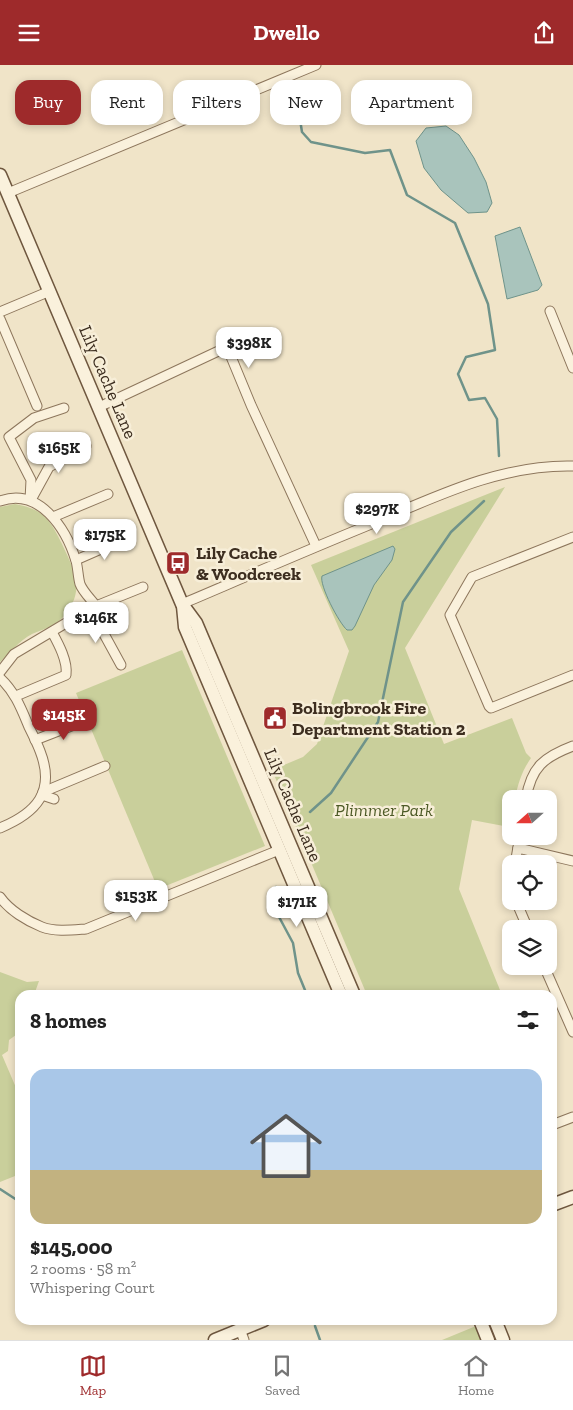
<!DOCTYPE html>
<html lang="en">
<head>
<meta charset="utf-8">
<style>
	:root { --surface:#fff; --page:#f2f2f2; --text:#222; --muted:#767676; --line:#e0e0e0; --accent:#9e2a2b }
	body { margin:0; font-family:"Zilla Slab",serif; background:var(--page); color:var(--text); height:100vh; display:flex; flex-direction:column; font-size:19px; white-space:nowrap }
	* { box-sizing:border-box; margin:0 }
	p { font-size:16px; color:var(--muted) }
	.icon { flex:none; width:28px; height:28px; fill:none; stroke:currentColor; stroke-width:2; stroke-linecap:round; stroke-linejoin:round }
	.map { position:relative; flex:1; overflow:hidden }
	.side { position:absolute; left:15px; top:925px; width:542px; height:335px; display:flex; flex-direction:column; background:var(--surface); border-radius:15px; box-shadow:0 2px 8px #0003 }
	.side>* { flex:none }
	.hud { position:absolute; left:15px; top:15px; width:544px; height:45px; display:flex; gap:10px }
	.needle { width:32px; rotate:249deg }
	.fabs { position:absolute; left:502px; top:725px; display:grid; gap:10px }
	.fabs a { display:grid; place-items:center; width:55px; height:55px; border-radius:10px; background:var(--surface); box-shadow:0 2px 8px #0003; font-size:25px }
	.price { position:absolute; translate:-50% -42px; padding:0 11px; border-radius:10px; background:#fff; color:#222; font-size:16px; line-height:32px; filter:drop-shadow(0 1px 2px #0008) }
	.price::after { content:''; position:absolute; left:50%; top:30px; width:15px; height:11px; margin-left:-8px; background:inherit; clip-path:polygon(0 0,100% 0,50% 100%) }
	.price.on { background:var(--accent); color:#fff }
	ul { padding:0; list-style:none }
	li { display:grid; align-content:center; gap:10px; height:265px; padding:0 15px }
	li span { display:grid; place-items:center; height:155px; border-radius:15px; color:#555 }
	li>.icon { margin-inline-start:auto }
	span .icon { width:90px; height:90px; fill:#fffc; stroke-width:1 }
	li b { font-size:21px }
	h2 { display:flex; justify-content:space-between; align-items:center; height:60px; padding:0 15px; font-size:21px }
	.tag { padding:0 18px; border-radius:15px; background:var(--surface); box-shadow:0 2px 8px #0003; font-size:18px; line-height:45px }
	.tag.on { background:var(--accent); color:#fff }
	header { display:flex; justify-content:space-between; align-items:center; height:65px; padding:0 15px; background:var(--accent); color:#fff; font-size:22px; font-weight:700 }
	.menu { display:flex; justify-content:space-around; align-items:center; height:70px; border-top:1px solid var(--line); background:var(--surface); font-size:14px; color:var(--muted) }
	.menu a { display:grid; justify-items:center; gap:2px }
	.menu .on { color:var(--accent) }
	.map>svg:first-child { display:block }
</style>
</head>
<body>
<header><svg class="icon" aria-label="menu" viewBox="0 0 24 24"><path d="M4 6h16M4 12h16M4 18h16"/></svg>Dwello<svg class="icon" aria-label="share" viewBox="0 0 24 24"><path d="M12 15V3M7 8l5-5 5 5M5 13v7h14v-7"/></svg></header>
<div class="map">
<svg width="573" height="1275" viewBox="0 0 573 1275">
	<rect width="100%" height="100%" fill="#f0e4c8"/>
	<g fill="#c9cf9b">
		<path d="M505,422L405,583L444,679L512,653L526,688L531,693C522,706 518,718 515,734H511V753L509,762L472,755L459,824L502,930H367L272,705L303,692L317,679L349,586L311,500Z"/>
		<path d="M15,439C43,444 50,454 62,479C67,490 74,503 76,515C79,532 68,552 53,560C46,564 38,566 32,569C19,576 10,588 0,597V442Z"/>
		<polygon points="182,585 265,781 158,824 76,628"/>
		<polygon points="0,907 27,917 39,916 34,930 20,930 20,967 9,975 8,986 2,990 20,1032 20,1109 0,1117"/>
		<polygon points="476,1261 482,1275 442,1275"/>
	</g>
	<g fill="#a9c4bc" stroke="#6f938a">
		<polygon points="446,61 459,70 474,93 486,117 492,138 487,147 468,148 441,125 424,103 416,76 426,63"/>
		<polygon points="520,162 542,220 538,225 507,234 495,171"/>
		<path d="M393,481L395,484L392,495L374,520L355,561L352,565H347C339,558 319,520 322,511Z"/>
	</g>
	<g fill="none" stroke-linecap="round" stroke-linejoin="round">
		<g stroke="#6f938a" stroke-width="2.5">
			<polyline points="289,23 298,42 302,67 311,77 365,88 390,85 407,130 455,158 488,239 495,285 466,292 458,309 469,335 485,333 497,354 499,391"/>
			<polyline points="310,747 331,728 378,657 403,537 451,467 484,436"/>
			<polyline points="276,822 271,837 293,878 298,908 307,930"/>
			<polyline points="0,1124 20,1137"/>
			<polyline points="315,1261 320,1275"/>
		</g>
		<defs>
			<g id="street">
				<polyline points="8,128 316,0"/>
				<polyline points="550,246 573,303"/>
				<polyline points="0,247 50,226"/>
				<polyline points="0,254 37,341"/>
				<polyline points="99,342 227,282 251,340 316,481"/>
				<polyline points="32,433 49,402 86,381"/>
				<polyline points="30,435 31,415 9,372 34,353 64,343"/>
				<path d="M0,436C39,422 66,463 76,496C78,503 78,512 80,519C83,527 91,534 96,541L92,547L66,558L14,589L0,607"/>
				<polyline points="53,452 108,429"/>
				<polyline points="573,472 472,512 450,550 489,641 491,643 573,610"/>
				<polyline points="76,495 124,474"/>
				<path d="M182,539C243,513 303,487 364,462C431,434 499,399 573,401"/>
				<polyline points="96,541 143,522"/>
				<polyline points="92,547 121,600"/>
				<path d="M0,613C15,627 21,643 29,662C33,670 37,678 40,686C56,727 36,748 0,763"/>
				<path d="M16,631L66,610C68,596 58,578 52,567"/>
				<polyline points="35,675 84,656"/>
				<polyline points="43,727 105,701"/>
				<polyline points="42,730 54,734"/>
				<path d="M526,734C531,702 544,692 573,681"/>
				<polyline points="518,783 573,796"/>
				<polyline points="515,799 520,771"/>
				<path d="M0,832C9,845 27,856 42,862C55,867 72,865 86,864L279,785"/>
				<polyline points="516,836 528,864"/>
				<polyline points="544,901 573,967"/>
				<polyline points="552,1060 573,1052"/>
				<polyline points="240,1264 244,1275"/>
			</g>
			<g id="secondary">
				<polyline points="0,110 182,539 196,558 354,930"/>
				<polyline points="183,541 185,562 341,930"/>
				<polyline points="552,1140 573,1132"/>
				<polyline points="480,1255 488,1275"/>
				<polyline points="495,1255 503,1275"/>
				<polyline points="215,1275 264,1255"/>
			</g>
		</defs>
		<use href="#street" stroke="#8d765c" stroke-width="11"/>
		<use href="#secondary" stroke="#6f573f" stroke-width="15"/>
		<use href="#street" stroke="#faf1dc" stroke-width="9"/>
		<use href="#secondary" stroke="#faf1dc" stroke-width="12"/>
	</g>
	<defs>
		<symbol id="bus-square" viewBox="-11 -11 22 22"><rect x="-9" y="-9" width="18" height="18" rx="4" fill="#9e2a2b" stroke="#f7eed8"/><path d="M-5-6H5V4H4V6H2V4H-2V6H-4V4H-5ZM-3.5-4V0h7V-4ZM-3.5 1.2v1.5H-2V1.2ZM2 1.2v1.5H3.5V1.2Z" fill="#fff"/></symbol>
		<symbol id="civic-square" viewBox="-11 -11 22 22"><rect x="-9" y="-9" width="18" height="18" rx="4" fill="#9e2a2b" stroke="#f7eed8"/><path d="M-.6-6.5H3V-4.5H.6V-3L4-1V1h2V6H-6V1h2V-1L-.6-3ZM-1.2 2.5V6h2.4V2.5Z" fill="#fff"/></symbol>
	</defs>
	<g fill-rule="evenodd">
		<use href="#bus-square" x="164" y="484" width="28" height="28"/>
		<use href="#civic-square" x="261" y="639" width="28" height="28"/>
	</g>
	<g text-anchor="middle" dominant-baseline="central" stroke-width="5" stroke-linejoin="round" paint-order="stroke">
		<g font-size="18" fill="#3d2e20" stroke="#f7eed8">
			<text transform="translate(108 317) rotate(67)">Lily Cache Lane</text>
			<text transform="translate(293 740) rotate(67)">Lily Cache Lane</text>
		</g>
		<g font-size="18" font-weight="bold" fill="#3d2e20" stroke="#f7eed8" text-anchor="start">
			<text x="196" y="488">Lily Cache<tspan x="196" dy="21">&amp; Woodcreek</tspan></text>
			<text x="292" y="643">Bolingbrook Fire<tspan x="292" dy="21">Department Station 2</tspan></text>
		</g>
		<g font-size="18" font-style="italic" fill="#4d5a26" stroke="#f7eed8">
			<text x="384" y="745">Plimmer Park</text>
		</g>
	</g>
</svg>
<div class="fabs">
<a><svg class="needle" viewBox="-14 -14 28 28"><path d="M0-13l5 13h-10z" fill="#e53935"/><path d="M0 13l5-13h-10z" fill="#767676"/></svg></a>
<a><svg class="icon" aria-label="locate" viewBox="0 0 24 24"><circle cx="12" cy="12" r="6"/><path d="M12 2v4M12 18v4M2 12h4M18 12h4"/></svg></a>
<a><svg class="icon" aria-label="layers" viewBox="0 0 24 24"><path d="M12 4l9 5-9 5-9-5zM3 14l9 5 9-5"/></svg></a>
</div>
<b class="price" style="left:249px;top:304px">$398K</b>
<b class="price" style="left:59px;top:409px">$165K</b>
<b class="price" style="left:377px;top:470px">$297K</b>
<b class="price" style="left:105px;top:496px">$175K</b>
<b class="price" style="left:96px;top:579px">$146K</b>
<b class="price on" style="left:64px;top:676px">$145K</b>
<b class="price" style="left:136px;top:857px">$153K</b>
<b class="price" style="left:297px;top:863px">$171K</b>
<div class="hud">
<a class="tag on">Buy</a>
<a class="tag">Rent</a>
<a class="tag">Filters</a>
<a class="tag">New</a>
<a class="tag">Apartment</a>
</div>
<section class="side">
<h2>8 homes<svg class="icon" aria-label="filters" viewBox="0 0 24 24"><path d="M4 7h16M4 17h16"/><circle cx="9" cy="7" r="2"/><circle cx="15" cy="17" r="2"/></svg></h2>
<ul>
<li><span style="background:linear-gradient(#a9c7e8 65%,#c2b280 0)"><svg class="icon" aria-label="home" viewBox="0 0 24 24"><path d="M3 11l9-7 9 7M6 9v11h12V9"/></svg></span><div><b>$145,000</b><p>2 rooms · 58 m²</p><p>Whispering Court</p></div></li>
</ul>
</section>
</div>
<nav class="menu">
<a class="on"><svg class="icon" aria-label="map" viewBox="0 0 24 24"><path d="M3 6l6-2 6 2 6-2v14l-6 2-6-2-6 2zM9 4v14M15 6v14"/></svg>Map</a>
<a><svg class="icon" aria-label="saved" viewBox="0 0 24 24"><path d="M7 4h10v16l-5-4-5 4z"/></svg>Saved</a>
<a><svg class="icon" aria-label="home" viewBox="0 0 24 24"><path d="M3 11l9-7 9 7M6 9v11h12V9"/></svg>Home</a>
</nav>
</body>
</html>
